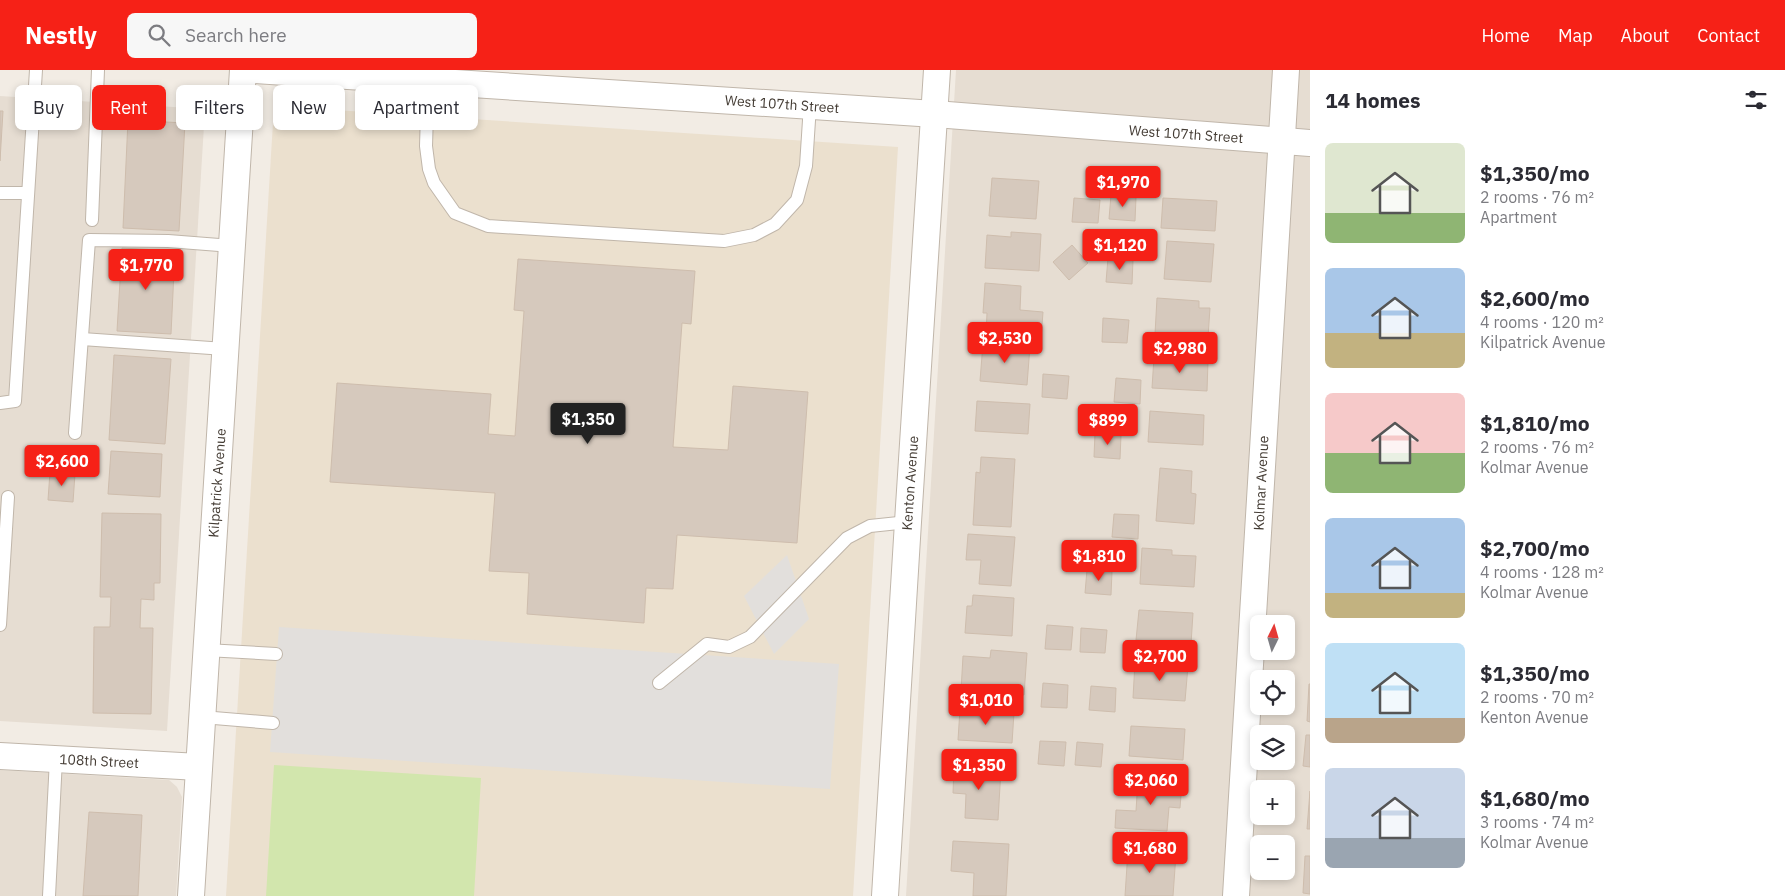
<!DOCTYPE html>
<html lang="en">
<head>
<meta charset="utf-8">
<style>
	:root { --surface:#fff; --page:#f7f7f7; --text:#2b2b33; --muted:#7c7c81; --accent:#f62117 }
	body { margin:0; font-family:"IBM Plex Sans",sans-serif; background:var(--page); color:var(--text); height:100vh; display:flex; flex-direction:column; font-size:19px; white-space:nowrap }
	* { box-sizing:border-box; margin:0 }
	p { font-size:16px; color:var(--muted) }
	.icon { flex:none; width:28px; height:28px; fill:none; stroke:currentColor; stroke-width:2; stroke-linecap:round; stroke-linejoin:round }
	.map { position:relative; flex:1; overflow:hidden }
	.panel { display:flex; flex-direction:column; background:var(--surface); width:475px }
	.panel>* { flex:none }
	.hud { position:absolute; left:15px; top:15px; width:475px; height:45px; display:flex; gap:10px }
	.needle { width:32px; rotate:5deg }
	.fabs { position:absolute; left:1250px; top:545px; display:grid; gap:10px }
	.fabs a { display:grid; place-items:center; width:45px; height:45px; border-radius:8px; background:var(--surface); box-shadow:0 2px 8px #0003; font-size:25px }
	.price { position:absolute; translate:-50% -42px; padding:0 11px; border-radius:5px; background:var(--accent); color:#fff; font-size:16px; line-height:32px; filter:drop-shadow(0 1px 2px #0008) }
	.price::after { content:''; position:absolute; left:50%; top:30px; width:15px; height:11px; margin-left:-8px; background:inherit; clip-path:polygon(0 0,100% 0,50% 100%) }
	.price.on { background:#222; color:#fff }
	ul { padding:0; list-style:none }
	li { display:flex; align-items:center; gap:15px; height:125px; padding:0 15px }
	li span { display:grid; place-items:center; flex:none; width:140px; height:100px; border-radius:8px; color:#555 }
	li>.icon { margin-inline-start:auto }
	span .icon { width:60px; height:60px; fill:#fffc; stroke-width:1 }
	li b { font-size:21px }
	h2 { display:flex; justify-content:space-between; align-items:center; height:60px; padding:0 15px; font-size:21px }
	.tag { padding:0 18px; border-radius:8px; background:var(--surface); box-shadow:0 2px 8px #0003; font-size:18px; line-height:45px }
	.tag.on { background:var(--accent); color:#fff }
	header { display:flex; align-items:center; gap:30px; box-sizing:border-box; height:70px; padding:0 25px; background:var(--accent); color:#fff }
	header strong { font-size:24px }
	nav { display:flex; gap:28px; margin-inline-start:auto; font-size:18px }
	.search { width:350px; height:45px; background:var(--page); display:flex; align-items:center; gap:12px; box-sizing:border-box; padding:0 18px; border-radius:8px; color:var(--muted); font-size:19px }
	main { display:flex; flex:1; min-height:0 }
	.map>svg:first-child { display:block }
</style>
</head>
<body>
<header>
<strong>Nestly</strong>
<div class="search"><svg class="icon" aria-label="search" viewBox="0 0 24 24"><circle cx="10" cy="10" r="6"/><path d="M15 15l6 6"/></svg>Search here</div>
<nav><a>Home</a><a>Map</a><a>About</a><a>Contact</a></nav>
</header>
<main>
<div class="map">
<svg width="1310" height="826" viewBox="0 0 1310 826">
	<rect width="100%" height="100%" fill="#f2ece4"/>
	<g fill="#e6ddd2" fill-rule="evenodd">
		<path d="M956,0H1310V826H906ZM1259,554H1286V581H1259ZM1259,609H1286V636H1259ZM1259,664H1286V691H1259ZM1259,719H1286V746H1259ZM1259,774H1286V801H1259Z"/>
		<polygon points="0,26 205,39 167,661 0,651"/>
		<polygon points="0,700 169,710 177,717 182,727 176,826 0,826"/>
	</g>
	<polygon fill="#ebe0ce" points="274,36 898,77 853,826 226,826"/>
	<polygon fill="#d2e6ad" points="274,695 481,708 474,826 266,826"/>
	<g fill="#e2dfdc">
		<polygon points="787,485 809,549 774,584 744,526"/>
		<polygon points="279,557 839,594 830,719 270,682"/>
	</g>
	<g fill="#d6c9bd" stroke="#cebdad">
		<polygon points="0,41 3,41 0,91"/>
		<polygon points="128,50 185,53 179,161 123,158"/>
		<polygon points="992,108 1039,111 1036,149 989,146"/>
		<polygon points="1111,125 1136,127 1135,151 1109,149"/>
		<polygon points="1074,128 1100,130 1098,153 1072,152"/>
		<polygon points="1163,128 1217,131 1215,161 1161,158"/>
		<polygon points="1011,162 1041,164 1039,201 985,198 987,165 1011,167"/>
		<polygon points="1167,171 1214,174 1211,212 1164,209"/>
		<polygon points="1072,175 1088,193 1069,210 1053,192"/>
		<polygon points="122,178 175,181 171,264 117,261"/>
		<polygon points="1108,188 1133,190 1132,214 1106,212"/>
		<polygon points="518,189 695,201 691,254 682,253 673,377 728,380 733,316 808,322 797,473 677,465 673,519 646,518 644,553 527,544 529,503 489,501 495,423 330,412 337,313 491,324 488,364 515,366 524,241 514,240"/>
		<polygon points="985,213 1021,216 1020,240 1043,242 1041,269 986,265 987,243 983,243"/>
		<polygon points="1157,228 1199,231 1199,238 1210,238 1208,267 1155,264"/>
		<polygon points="1103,248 1129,250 1127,273 1102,272"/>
		<polygon points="983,273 1030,276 1027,315 980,311"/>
		<polygon points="114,285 171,289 165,374 109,370"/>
		<polygon points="1154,287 1208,291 1207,321 1152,318"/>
		<polygon points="1043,304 1069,306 1067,329 1042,327"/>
		<polygon points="1116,308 1141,310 1140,334 1114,332"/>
		<polygon points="977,331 1030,334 1028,364 975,361"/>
		<polygon points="1150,341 1204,345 1203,375 1148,372"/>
		<polygon points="1095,363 1121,365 1120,389 1094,387"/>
		<polygon points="111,381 162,384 160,427 108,424"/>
		<polygon points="981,387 1015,389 1011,457 973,455 976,402 980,403"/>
		<polygon points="1160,398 1192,401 1191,423 1196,424 1194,454 1156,451"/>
		<polygon points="50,402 75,404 73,432 48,430"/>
		<polygon points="102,443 161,444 160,513 154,513 154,530 141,529 140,558 153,558 151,644 93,643 94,557 110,557 111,527 100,527"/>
		<polygon points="1114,444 1139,445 1138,469 1112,467"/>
		<polygon points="968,464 1015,467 1011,516 979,514 981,490 966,490"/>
		<polygon points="1142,478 1172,480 1172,485 1196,486 1194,517 1140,514"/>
		<polygon points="1087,500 1112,501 1111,525 1085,523"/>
		<polygon points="973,525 1014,528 1012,566 965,563 967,536 972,536"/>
		<polygon points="1139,540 1193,543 1191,574 1136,570"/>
		<polygon points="1047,555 1073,557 1071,580 1045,579"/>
		<polygon points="1081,558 1107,560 1105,583 1080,582"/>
		<polygon points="991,580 1027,583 1024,625 961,621 963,586 990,588"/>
		<polygon points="1135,592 1188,596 1185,631 1133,628"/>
		<polygon points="1043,613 1068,615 1067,638 1041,637"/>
		<polygon points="1309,614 1310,614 1310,652 1307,651"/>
		<polygon points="1091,616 1116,618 1115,642 1089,640"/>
		<polygon points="960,639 1014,643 1012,673 958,670"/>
		<polygon points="1131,656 1185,659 1183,690 1129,686"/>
		<polygon points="1306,665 1310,665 1310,697 1303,696"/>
		<polygon points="1040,671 1066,672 1064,696 1038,694"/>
		<polygon points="1077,672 1103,674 1101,697 1075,695"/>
		<polygon points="954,697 1001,699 998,750 965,748 966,724 953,723"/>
		<polygon points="1138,709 1182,712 1180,738 1169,737 1167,761 1115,758 1116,740 1136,741"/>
		<polygon points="1310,721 1310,759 1307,759"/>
		<polygon points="89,742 142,745 138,826 83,826"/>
		<polygon points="953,771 1009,774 1006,826 973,826 974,803 951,801"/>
		<polygon points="1128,780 1176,784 1173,826 1125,826"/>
		<polygon points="1305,786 1310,786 1310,824 1303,823"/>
	</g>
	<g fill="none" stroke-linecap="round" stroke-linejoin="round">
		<defs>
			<g id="lane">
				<polyline points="428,11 426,76 429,99 434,113 455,143 488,156 724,171 754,165 775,154 797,130 806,96 810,35"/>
				<polyline points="0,123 28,123"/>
				<polyline points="92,150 98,0"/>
				<polyline points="82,269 225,279"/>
				<polyline points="0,333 15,331 36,0"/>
				<polyline points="75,363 89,170 168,171 232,176"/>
				<polyline points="0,555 8,427"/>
				<polyline points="206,580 276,584"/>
				<polyline points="659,613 707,574 729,577 750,567 847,468 870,456 908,452"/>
				<polyline points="202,647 273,653"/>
				<polyline points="49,826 56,689"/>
			</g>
			<g id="street">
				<polyline points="254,0 935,44 1310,73"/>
				<polyline points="0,686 199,697"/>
				<polyline points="191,826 243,0"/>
				<polyline points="885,826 908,452 937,0"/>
				<polyline points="1236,826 1286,0"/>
			</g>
		</defs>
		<use href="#lane" stroke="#c0b6aa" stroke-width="14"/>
		<use href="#street" stroke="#c0b6aa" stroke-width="28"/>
		<use href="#lane" stroke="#fff" stroke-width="12"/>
		<use href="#street" stroke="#fff" stroke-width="26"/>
	</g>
	<g text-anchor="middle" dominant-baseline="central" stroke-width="4.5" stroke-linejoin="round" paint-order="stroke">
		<g font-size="14" fill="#443c34" stroke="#fff">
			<text transform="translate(782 34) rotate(4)">West 107th Street</text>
			<text transform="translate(1186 64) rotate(4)">West 107th Street</text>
			<text transform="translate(217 413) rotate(-86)">Kilpatrick Avenue</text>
			<text transform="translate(910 413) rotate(-86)">Kenton Avenue</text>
			<text transform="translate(1261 413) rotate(-87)">Kolmar Avenue</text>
			<text transform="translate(99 691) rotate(3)">108th Street</text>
		</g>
	</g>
</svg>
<div class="fabs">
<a><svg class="needle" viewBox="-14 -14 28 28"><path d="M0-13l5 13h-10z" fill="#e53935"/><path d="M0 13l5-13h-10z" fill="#7c7c81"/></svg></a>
<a><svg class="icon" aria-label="locate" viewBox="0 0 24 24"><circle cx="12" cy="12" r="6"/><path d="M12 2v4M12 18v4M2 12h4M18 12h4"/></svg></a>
<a><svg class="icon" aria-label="layers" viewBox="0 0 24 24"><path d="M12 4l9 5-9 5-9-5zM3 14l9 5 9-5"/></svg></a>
<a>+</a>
<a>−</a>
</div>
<b class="price" style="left:1123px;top:138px">$1,970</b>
<b class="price" style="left:1120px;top:201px">$1,120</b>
<b class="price" style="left:146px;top:221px">$1,770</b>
<b class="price" style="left:1005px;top:294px">$2,530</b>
<b class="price" style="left:1180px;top:304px">$2,980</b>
<b class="price on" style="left:588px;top:375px">$1,350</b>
<b class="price" style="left:1108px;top:376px">$899</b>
<b class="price" style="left:62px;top:417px">$2,600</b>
<b class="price" style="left:1099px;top:512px">$1,810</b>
<b class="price" style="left:1160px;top:612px">$2,700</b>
<b class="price" style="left:986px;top:656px">$1,010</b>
<b class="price" style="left:979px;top:721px">$1,350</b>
<b class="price" style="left:1151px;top:736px">$2,060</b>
<b class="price" style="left:1150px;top:804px">$1,680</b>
<div class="hud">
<a class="tag">Buy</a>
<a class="tag on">Rent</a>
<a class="tag">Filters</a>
<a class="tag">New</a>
<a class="tag">Apartment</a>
</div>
</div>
<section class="panel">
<h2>14 homes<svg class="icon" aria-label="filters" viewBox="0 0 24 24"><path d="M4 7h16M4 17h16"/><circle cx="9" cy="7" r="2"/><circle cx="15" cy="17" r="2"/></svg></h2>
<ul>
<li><span style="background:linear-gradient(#dfe7d0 70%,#8fb573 0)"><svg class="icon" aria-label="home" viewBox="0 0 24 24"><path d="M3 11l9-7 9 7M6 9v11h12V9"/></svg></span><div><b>$1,350/mo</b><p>2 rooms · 76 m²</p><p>Apartment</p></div></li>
<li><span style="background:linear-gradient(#a9c7e8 65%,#c2b280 0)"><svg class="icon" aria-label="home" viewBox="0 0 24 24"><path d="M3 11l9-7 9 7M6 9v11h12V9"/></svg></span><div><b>$2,600/mo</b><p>4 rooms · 120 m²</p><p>Kilpatrick Avenue</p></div></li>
<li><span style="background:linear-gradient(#f6c9c9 60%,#8fb573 0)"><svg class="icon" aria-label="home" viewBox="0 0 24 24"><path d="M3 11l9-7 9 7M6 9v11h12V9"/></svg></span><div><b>$1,810/mo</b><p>2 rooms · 76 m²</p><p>Kolmar Avenue</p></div></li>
<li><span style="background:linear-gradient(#a9c7e8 75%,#c2b280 0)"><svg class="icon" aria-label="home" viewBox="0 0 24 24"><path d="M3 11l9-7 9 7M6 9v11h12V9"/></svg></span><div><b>$2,700/mo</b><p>4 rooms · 128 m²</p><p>Kolmar Avenue</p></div></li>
<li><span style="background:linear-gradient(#bfe0f5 75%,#b9a48a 0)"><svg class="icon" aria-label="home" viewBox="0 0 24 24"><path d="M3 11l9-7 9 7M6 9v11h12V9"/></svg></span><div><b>$1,350/mo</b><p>2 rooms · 70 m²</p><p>Kenton Avenue</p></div></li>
<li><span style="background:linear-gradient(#c9d6e8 70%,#9aa5b1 0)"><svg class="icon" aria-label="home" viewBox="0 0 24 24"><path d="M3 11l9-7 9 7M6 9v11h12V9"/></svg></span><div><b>$1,680/mo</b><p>3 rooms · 74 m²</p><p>Kolmar Avenue</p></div></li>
</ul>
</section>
</main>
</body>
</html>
